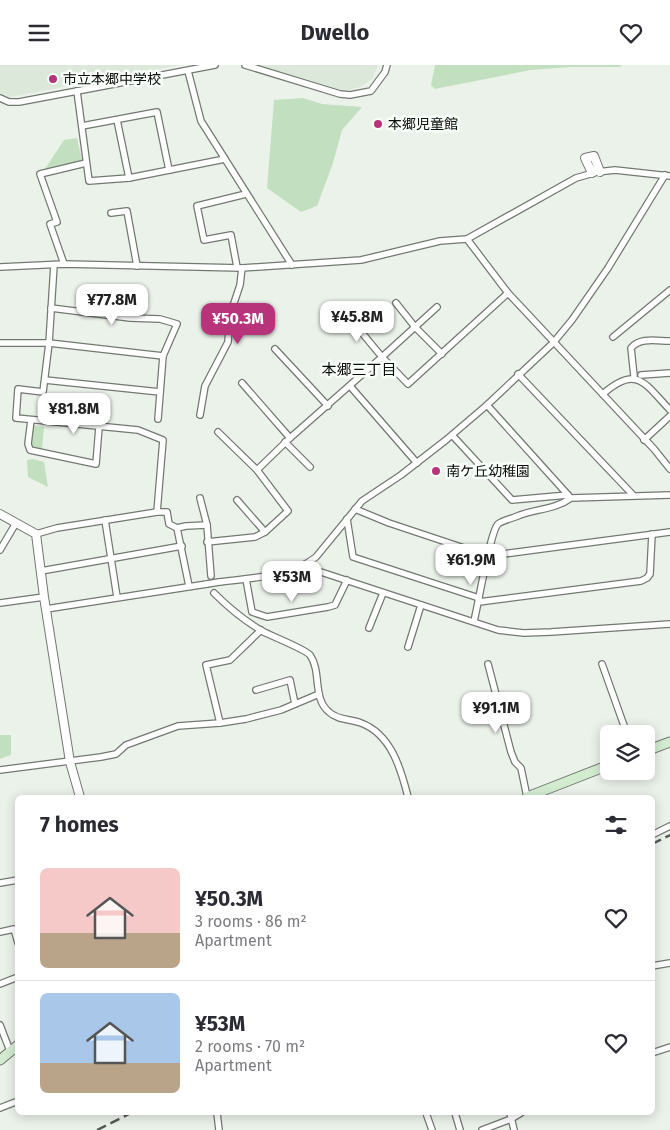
<!DOCTYPE html>
<html lang="en">
<head>
<meta charset="utf-8">
<style>
	:root { --surface:#fff; --page:#f2f2f3; --text:#2b2b33; --muted:#7c7c81; --line:#e1e1e2; --accent:#b8347a }
	body { margin:0; font-family:"Fira Sans","Noto Sans JP",sans-serif; background:var(--page); color:var(--text); height:100vh; display:flex; flex-direction:column; font-size:19px; white-space:nowrap }
	* { box-sizing:border-box; margin:0 }
	p { font-size:16px; color:var(--muted) }
	.icon { flex:none; width:28px; height:28px; fill:none; stroke:currentColor; stroke-width:2; stroke-linecap:round; stroke-linejoin:round }
	.map { position:relative; flex:1; overflow:hidden }
	.side { position:absolute; left:15px; top:730px; width:640px; height:320px; display:flex; flex-direction:column; background:var(--surface); border-radius:8px; box-shadow:0 2px 12px #0003 }
	.side>* { flex:none }
	.controls { position:absolute; left:600px; top:660px; display:grid; gap:10px }
	.controls a { display:grid; place-items:center; width:55px; height:55px; border-radius:8px; background:var(--surface); box-shadow:0 2px 12px #0003; font-size:25px }
	.price { position:absolute; translate:-50% -42px; padding:0 11px; border-radius:10px; background:#fff; color:#222; font-size:16px; line-height:32px; filter:drop-shadow(0 1px 2px #0008) }
	.price::after { content:''; position:absolute; left:50%; top:30px; width:15px; height:11px; margin-left:-8px; background:inherit; clip-path:polygon(0 0,100% 0,50% 100%) }
	.price.on { background:var(--accent); color:#fff }
	ul { padding:0; list-style:none }
	li { display:flex; align-items:center; gap:15px; height:125px; padding:0 25px }
	li+li { border-top:1px solid var(--line) }
	li span { display:grid; place-items:center; flex:none; width:140px; height:100px; border-radius:8px; color:#555 }
	li>.icon { margin-inline-start:auto }
	span .icon { width:60px; height:60px; fill:#fffc; stroke-width:1 }
	li b { font-size:21px }
	h2 { display:flex; justify-content:space-between; align-items:center; height:60px; padding:0 25px; font-size:21px }
	header { display:flex; justify-content:space-between; align-items:center; height:65px; padding:0 25px; background:var(--surface); font-size:22px; font-weight:700 }
	.map>svg:first-child { display:block }
</style>
</head>
<body>
<header><svg class="icon" aria-label="menu" viewBox="0 0 24 24"><path d="M4 6h16M4 12h16M4 18h16"/></svg>Dwello<svg class="icon" aria-label="heart" viewBox="0 0 24 24"><path d="M12 20l-8-8c-3-5 5-10 8-4 3-6 11-1 8 4z"/></svg></header>
<div class="map">
<svg width="670" height="1065" viewBox="0 0 670 1065">
	<rect width="100%" height="100%" fill="#ebf2ea"/>
	<g fill="#dbe8da">
		<polygon points="0,0 180,0 10,32 0,28"/>
		<polygon points="258,0 378,0 372,14 360,22 345,26"/>
	</g>
	<g fill="#c2e0bf">
		<polygon points="435,0 622,0 620,2 571,2 531,5 435,24 431,20"/>
		<polygon points="303,33 322,39 362,42 342,65 333,98 317,141 301,147 267,123 274,35"/>
		<polygon points="77,73 82,96 81,99 43,107 64,75"/>
		<polygon points="35,360 44,362 42,384 31,381 32,362"/>
		<polygon points="33,394 44,397 48,422 28,412 27,395"/>
		<polygon points="0,670 11,670 11,690 0,694"/>
	</g>
	<g fill="none" stroke-linecap="round" stroke-linejoin="round">
		<defs>
			<g id="minor">
				<polyline points="245,0 340,29 350,30 371,26 385,7 387,0"/>
				<polyline points="188,6 201,56 292,200"/>
				<polyline points="77,26 89,116 129,113 225,94"/>
				<polyline points="0,33 9,37 19,37 215,0"/>
				<polyline points="117,55 129,113"/>
				<polyline points="82,61 157,47 169,105"/>
				<polyline points="111,148 127,146 137,201"/>
				<polyline points="467,174 508,228 654,384 670,404"/>
				<polyline points="64,199 50,159 57,157 40,109 86,98"/>
				<polyline points="54,200 49,278 43,327 18,324 16,353 138,365 163,375 157,447"/>
				<polyline points="0,202 64,199 242,203 361,195 440,176 467,174 576,113 597,107 615,105 670,111"/>
				<polyline points="237,202 231,170 204,175 197,141 246,129"/>
				<polyline points="396,238 415,262 442,289"/>
				<polyline points="51,243 130,253 160,254 177,259 163,291 158,354"/>
				<polyline points="348,251 382,292 437,242"/>
				<polyline points="613,272 670,225"/>
				<polyline points="0,278 49,278 163,291"/>
				<polyline points="275,284 328,341"/>
				<polyline points="518,309 633,430"/>
				<polyline points="641,310 670,308"/>
				<path d="M634,311L631,283C640,272 657,276 670,276"/>
				<polyline points="45,315 160,327"/>
				<polyline points="242,318 290,373"/>
				<polyline points="350,321 417,398"/>
				<path d="M603,329C637,299 645,319 670,345"/>
				<polyline points="487,340 569,431"/>
				<polyline points="200,350 205,321 228,277 230,250 240,220 242,203"/>
				<polyline points="31,355 28,379 30,385 96,399 99,362"/>
				<polyline points="452,370 512,435 568,430"/>
				<polyline points="644,375 670,351"/>
				<polyline points="285,377 310,402"/>
				<polyline points="257,405 290,373 382,292 408,319 508,228"/>
				<polyline points="200,433 207,460 211,511"/>
				<polyline points="237,435 265,467"/>
				<polyline points="355,444 389,458 488,491 670,467"/>
				<polyline points="347,454 353,492 479,533"/>
				<polyline points="105,455 117,532"/>
				<polyline points="177,463 186,461 207,460"/>
				<polyline points="36,469 57,463 157,447 167,447 169,459 177,463 189,521"/>
				<polyline points="207,477 255,472 265,467 288,446 257,405 218,367"/>
				<polyline points="0,485 16,458"/>
				<polyline points="308,499 312,504 324,508 498,565 524,568 551,567 670,559"/>
				<polyline points="41,506 182,481"/>
				<polyline points="246,514 252,547 267,552 328,542 335,540 347,515"/>
				<path d="M219,517C250,513 291,512 316,492L362,436L401,410L446,375L487,340L553,278L572,255L608,203L665,110"/>
				<path d="M214,528C228,542 245,556 262,566C271,571 305,584 310,590C322,607 312,633 329,647C337,655 350,654 361,658C391,669 401,704 408,732"/>
				<polyline points="479,537 641,516 647,513 650,509 652,469"/>
				<polyline points="0,538 44,532"/>
				<polyline points="46,544 207,519"/>
				<path d="M474,556C478,541 490,467 498,459C503,455 514,453 520,450C537,444 556,444 571,433L670,430"/>
				<polyline points="369,563 383,528"/>
				<polyline points="408,582 421,540"/>
				<polyline points="488,599 511,687 515,697 521,703 527,732"/>
				<polyline points="602,599 627,669"/>
				<polyline points="256,625 290,615 295,639"/>
				<polyline points="220,658 206,600 230,595 261,565"/>
				<polyline points="0,705 101,692 116,689 126,680 178,661 220,658 246,654 281,645 319,629"/>
				<polyline points="652,770 670,761"/>
				<polyline points="0,818 18,815"/>
				<polyline points="0,867 14,864 18,878"/>
				<polyline points="652,901 670,898"/>
				<polyline points="0,919 18,912"/>
				<polyline points="0,960 10,986"/>
				<polyline points="652,988 670,982"/>
				<polyline points="0,1043 18,1036"/>
				<polyline points="217,1048 219,1065"/>
				<polyline points="426,1048 432,1065"/>
				<polyline points="455,1048 460,1065"/>
				<polyline points="510,1048 514,1065"/>
				<polyline points="482,1065 511,1054 521,1048"/>
			</g>
			<g id="tertiary">
				<polyline points="592,108 585,93 594,91 600,107"/>
				<polyline points="0,449 36,469 44,532 70,697 80,732"/>
			</g>
			<g id="secondary">
				<polyline points="646,686 670,677"/>
				<polyline points="527,732 609,700"/>
				<polyline points="0,995 18,980"/>
			</g>
		</defs>
		<use href="#minor" stroke="#737972" stroke-width="8"/>
		<use href="#tertiary" stroke="#737972" stroke-width="10"/>
		<use href="#secondary" stroke="#737972" stroke-width="11"/>
		<use href="#minor" stroke="#fff" stroke-width="5.5"/>
		<use href="#tertiary" stroke="#fff" stroke-width="8"/>
		<use href="#secondary" stroke="#d3ecd0" stroke-width="9"/>
		<g stroke="#565a56" stroke-width="2.5" stroke-dasharray="10 5" stroke-linecap="butt">
			<polyline points="652,779 670,770"/>
			<polyline points="97,1065 131,1048"/>
		</g>
		<defs>
			<polyline id="minor-bridge" points="207,519 219,517"/>
		</defs>
		<use href="#minor-bridge" stroke="#737972" stroke-width="8" stroke-linecap="butt"/>
		<use href="#minor-bridge" stroke="#fff" stroke-width="5.5"/>
	</g>
	<g fill="#b8347a" stroke="#f9fff9" stroke-width="2">
		<circle cx="53" cy="14" r="5"/>
		<circle cx="378" cy="59" r="5"/>
		<circle cx="436" cy="406" r="5"/>
	</g>
	<g text-anchor="middle" dominant-baseline="central" stroke-width="5" stroke-linejoin="round" paint-order="stroke">
		<g font-size="14" fill="#0a0d0a" stroke="#f9fff9" text-anchor="start">
			<text x="63" y="14">市立本郷中学校</text>
			<text x="388" y="59">本郷児童館</text>
			<text x="446" y="406">南ケ丘幼稚園</text>
		</g>
		<g font-size="15" fill="#0a0d0a" stroke="#f9fff9">
			<text x="359" y="305">本郷三丁目</text>
		</g>
	</g>
</svg>
<div class="controls">
<a><svg class="icon" aria-label="layers" viewBox="0 0 24 24"><path d="M12 4l9 5-9 5-9-5zM3 14l9 5 9-5"/></svg></a>
</div>
<b class="price" style="left:112px;top:261px">¥77.8M</b>
<b class="price" style="left:357px;top:278px">¥45.8M</b>
<b class="price on" style="left:238px;top:280px">¥50.3M</b>
<b class="price" style="left:74px;top:370px">¥81.8M</b>
<b class="price" style="left:471px;top:521px">¥61.9M</b>
<b class="price" style="left:292px;top:538px">¥53M</b>
<b class="price" style="left:496px;top:669px">¥91.1M</b>
<section class="side">
<h2>7 homes<svg class="icon" aria-label="filters" viewBox="0 0 24 24"><path d="M4 7h16M4 17h16"/><circle cx="9" cy="7" r="2"/><circle cx="15" cy="17" r="2"/></svg></h2>
<ul>
<li><span style="background:linear-gradient(#f6c9c9 65%,#b9a48a 0)"><svg class="icon" aria-label="home" viewBox="0 0 24 24"><path d="M3 11l9-7 9 7M6 9v11h12V9"/></svg></span><div><b>¥50.3M</b><p>3 rooms · 86 m²</p><p>Apartment</p></div><svg class="icon" aria-label="heart" viewBox="0 0 24 24"><path d="M12 20l-8-8c-3-5 5-10 8-4 3-6 11-1 8 4z"/></svg></li>
<li><span style="background:linear-gradient(#a9c7e8 70%,#b9a48a 0)"><svg class="icon" aria-label="home" viewBox="0 0 24 24"><path d="M3 11l9-7 9 7M6 9v11h12V9"/></svg></span><div><b>¥53M</b><p>2 rooms · 70 m²</p><p>Apartment</p></div><svg class="icon" aria-label="heart" viewBox="0 0 24 24"><path d="M12 20l-8-8c-3-5 5-10 8-4 3-6 11-1 8 4z"/></svg></li>
</ul>
</section>
</div>
</body>
</html>
